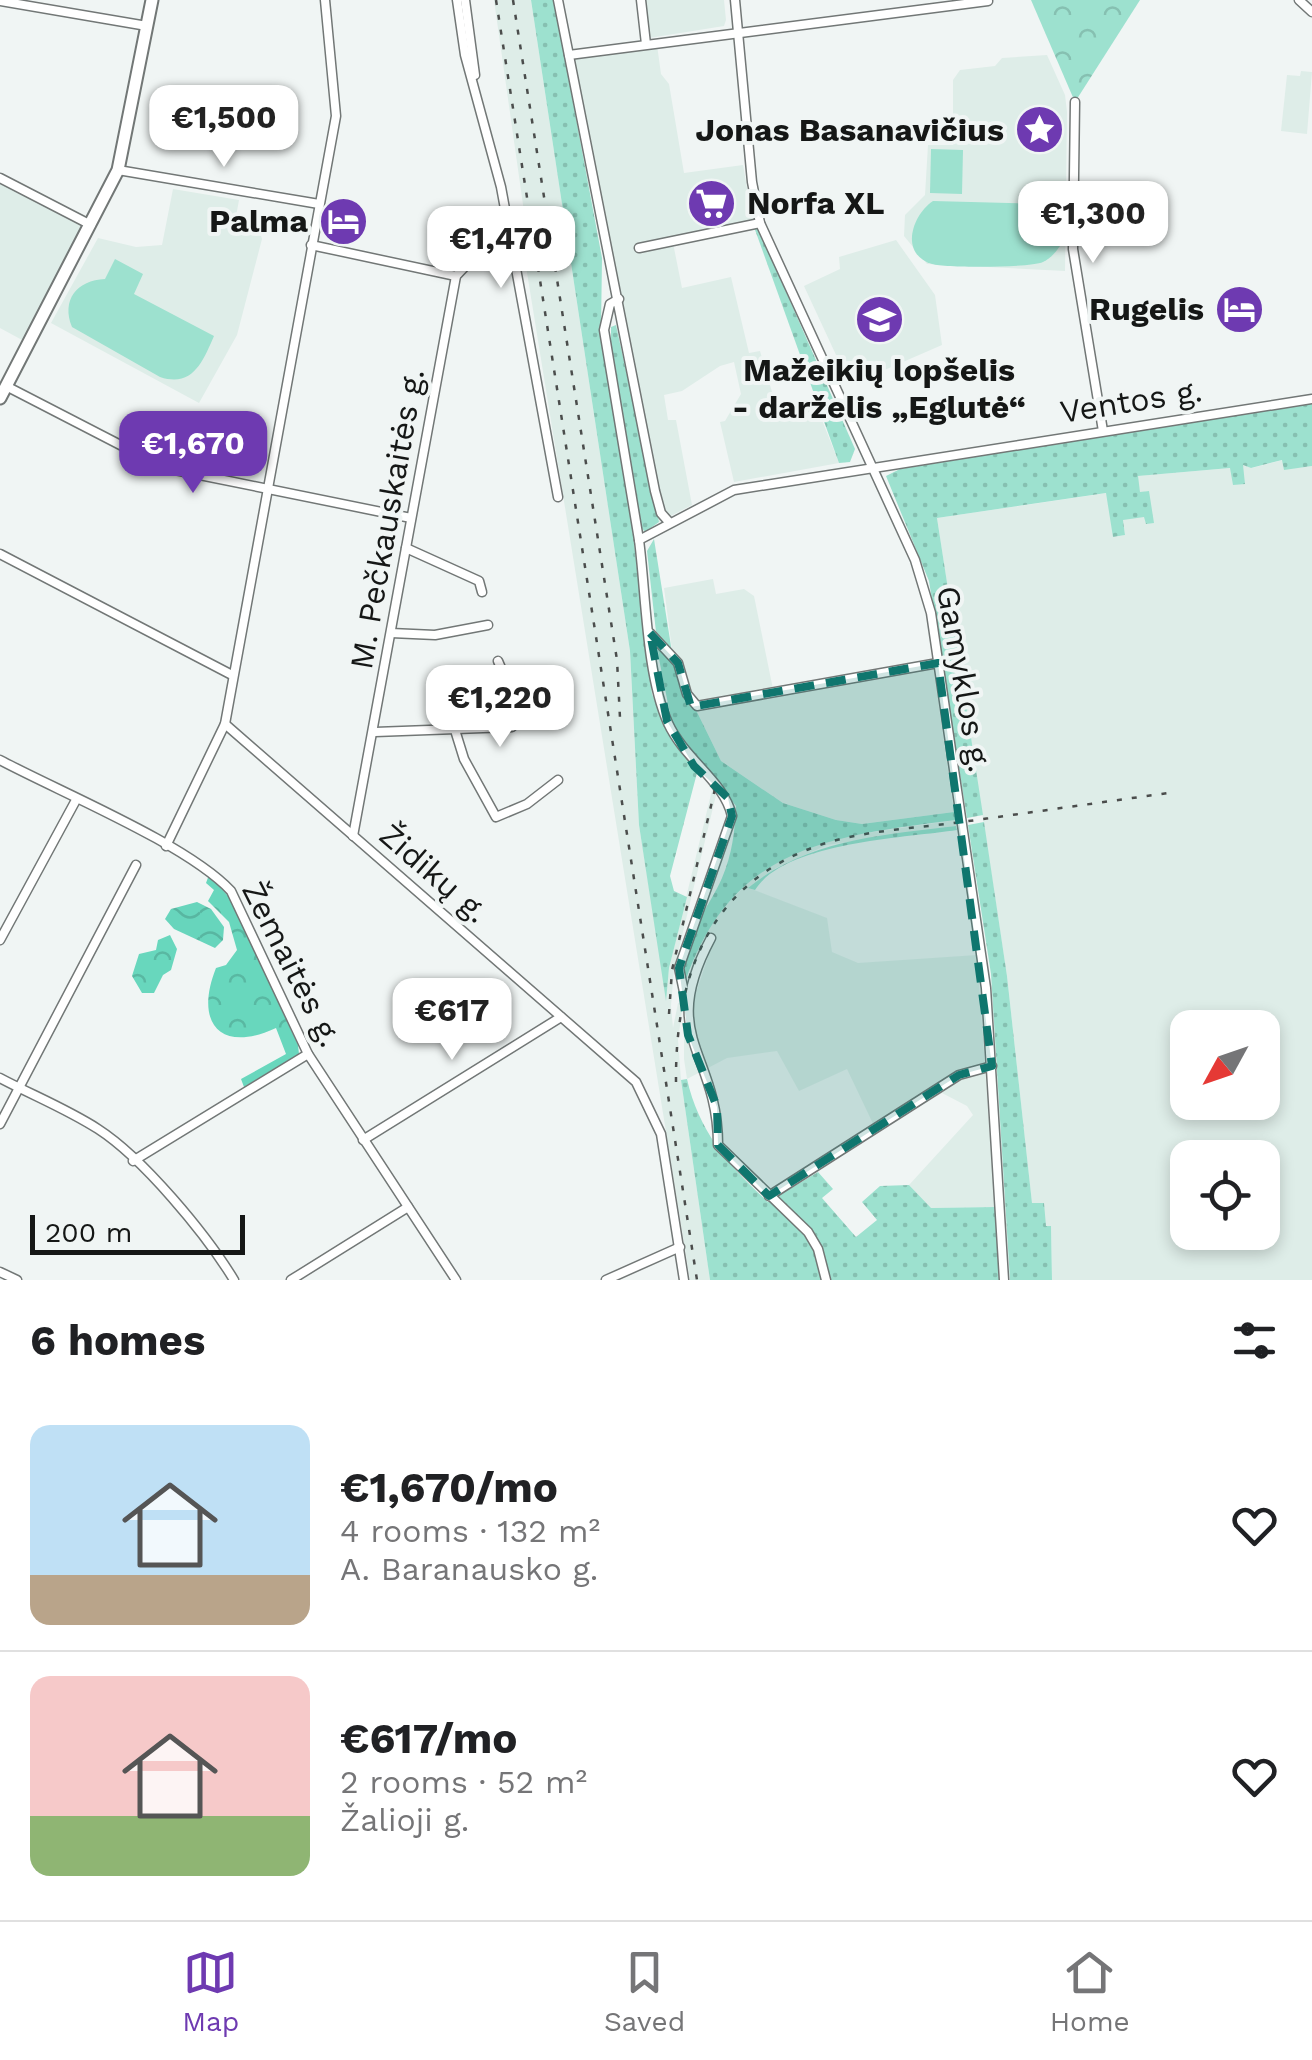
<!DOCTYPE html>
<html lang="en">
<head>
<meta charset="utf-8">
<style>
	:root { --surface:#fff; --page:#f2f2f2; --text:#202124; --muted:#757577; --line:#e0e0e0; --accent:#6e3ab1 }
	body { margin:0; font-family:"Work Sans",sans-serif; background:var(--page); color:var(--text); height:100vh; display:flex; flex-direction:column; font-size:38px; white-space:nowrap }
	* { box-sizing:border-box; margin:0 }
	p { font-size:32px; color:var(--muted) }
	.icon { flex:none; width:55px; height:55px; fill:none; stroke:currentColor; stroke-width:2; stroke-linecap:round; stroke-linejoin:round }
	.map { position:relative; height:1280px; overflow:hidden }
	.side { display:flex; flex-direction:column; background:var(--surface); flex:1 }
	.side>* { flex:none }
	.needle { width:65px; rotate:230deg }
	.fabs { position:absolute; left:1170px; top:1010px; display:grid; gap:20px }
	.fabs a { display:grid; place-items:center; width:110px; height:110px; border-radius:20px; background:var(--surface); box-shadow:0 5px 15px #0003; font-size:50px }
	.scale { position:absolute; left:30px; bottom:25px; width:215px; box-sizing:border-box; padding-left:10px; border:5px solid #151716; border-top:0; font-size:28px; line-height:35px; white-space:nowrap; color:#151716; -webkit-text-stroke:8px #f0f5f4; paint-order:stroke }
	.price { position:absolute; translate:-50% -85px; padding:0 22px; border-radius:20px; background:#fff; color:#222; font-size:32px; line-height:65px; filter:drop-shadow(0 2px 5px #0008) }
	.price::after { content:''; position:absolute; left:50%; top:60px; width:30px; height:22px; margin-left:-15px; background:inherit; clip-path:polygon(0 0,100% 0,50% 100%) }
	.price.active { background:var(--accent); color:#fff }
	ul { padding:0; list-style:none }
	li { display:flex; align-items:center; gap:30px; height:250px; padding:0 30px }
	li+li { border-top:2px solid var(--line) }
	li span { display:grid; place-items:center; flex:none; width:280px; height:200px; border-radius:20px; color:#555 }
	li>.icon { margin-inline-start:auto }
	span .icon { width:120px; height:120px; fill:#fffc; stroke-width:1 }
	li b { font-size:42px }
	h2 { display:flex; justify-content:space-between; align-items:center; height:120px; padding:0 30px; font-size:42px }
	.menu { display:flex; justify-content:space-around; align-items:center; height:140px; border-top:2px solid var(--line); background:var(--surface); font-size:28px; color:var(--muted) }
	.menu a { display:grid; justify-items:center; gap:5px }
	.menu .active { color:var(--accent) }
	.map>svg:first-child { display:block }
</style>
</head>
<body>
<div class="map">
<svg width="1312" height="1280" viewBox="0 0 1312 1280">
	<defs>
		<pattern id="grass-dots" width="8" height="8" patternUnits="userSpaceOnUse" patternTransform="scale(2.5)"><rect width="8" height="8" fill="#9de1cf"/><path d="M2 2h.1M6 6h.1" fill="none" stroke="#86c0b1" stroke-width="1.8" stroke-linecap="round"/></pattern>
		<pattern id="forest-crowns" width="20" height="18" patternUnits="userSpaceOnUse" patternTransform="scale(2.5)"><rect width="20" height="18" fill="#68d7bd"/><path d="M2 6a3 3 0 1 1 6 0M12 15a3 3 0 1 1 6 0" fill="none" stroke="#59b8a2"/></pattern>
		<pattern id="park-crowns" width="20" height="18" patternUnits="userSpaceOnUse" patternTransform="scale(2.5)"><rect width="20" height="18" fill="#9de1cf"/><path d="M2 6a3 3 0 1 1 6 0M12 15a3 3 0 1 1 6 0" fill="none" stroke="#86c0b1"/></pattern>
		<pattern id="water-waves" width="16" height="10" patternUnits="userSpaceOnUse" patternTransform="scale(2.5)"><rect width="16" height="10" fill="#67d5bc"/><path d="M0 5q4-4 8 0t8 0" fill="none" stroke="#58b6a1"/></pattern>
	</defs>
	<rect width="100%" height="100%" fill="#f0f5f4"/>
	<g fill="#deede8" fill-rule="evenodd">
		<polygon points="494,0 531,0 630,651 639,825 666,994 669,968 713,786 718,787 674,969 671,1006 673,1028 678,1003 683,1004 678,1040 681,1080 710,1280 690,1280 524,254 527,233"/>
		<polygon points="645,0 724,0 726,20 724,26 649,38"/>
		<polygon points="657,45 661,74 669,84 684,173 743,165 754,227 673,243 682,288 731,277 749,353 760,351 779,416 816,405 839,463 734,482 720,422 725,421 741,394 734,362 720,366 682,391 664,395 668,420 676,420 692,505 659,522 564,59"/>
		<polygon points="1047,55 1065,95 1067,112 1065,271 927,264 904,236 905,215 925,195 928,145 953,145 953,80 960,70 995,66 1002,58"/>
		<polygon points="1301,71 1312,72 1307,134 1281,131 1287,75 1300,76"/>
		<polygon points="0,173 89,220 24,341 0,328"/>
		<polygon points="173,189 239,200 234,227 260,232 262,239 237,335 199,403 51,323 98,238 136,247 162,245"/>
		<polygon points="896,240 935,295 942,345 850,385 804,286 840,269 839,257"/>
		<path d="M1283,460L1285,469L1312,466V1280H1052L1051,1227L1046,1226L1032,1204L1007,976L937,518L1107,493L1114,537L1125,535L1123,520L1148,491L1140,493L1137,476L1231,468L1234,485L1242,465L1252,468ZM1188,1028H1262V1102H1188ZM1188,1158H1262V1232H1188Z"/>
		<polygon points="713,579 716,594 744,589 754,596 774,694 933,666 954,812 862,824 836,820 783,803 721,761 674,665 664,588"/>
		<polygon points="956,820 956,826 827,845 776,868 749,888 827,918 832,952 858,963 977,955 995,1207 930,1208 909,1185 973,1115 967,1106 942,1093 877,1132 847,1069 799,1091 777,1051 727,1058 687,1079 684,1059 684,1029 713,942 706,938 688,983 694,956 717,914 754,877 788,856 833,838"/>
	</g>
	<g fill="url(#grass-dots)">
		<polygon points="531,0 554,0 602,258 601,329 629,501 652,694 668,732 697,773 670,876 674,891 687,897 669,968 666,1001 639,825 630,651"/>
		<polygon points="754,227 758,228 855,449 850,462 839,463"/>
		<polygon points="616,325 659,522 645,532 640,526 611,351 611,327"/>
		<polygon points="1312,403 1312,466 1284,470 1282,460 1251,468 1243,465 1245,484 1233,485 1230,468 1138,476 1140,492 1149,491 1154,523 1146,524 1144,517 1123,520 1125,535 1113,537 1106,493 937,518 983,815 967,818 929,581 886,476 900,469"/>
		<path d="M654,539L674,665L721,761L783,803L836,820L862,824L954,812L956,820C830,836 732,846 685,982C675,948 709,908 722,878C732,855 735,831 736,806L672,724L659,659L647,551Z"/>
		<polygon points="984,822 1007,976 1032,1203 1044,1203 1046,1226 1051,1226 1052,1280 1010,1280 991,974 968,825"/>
		<path d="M956,826L957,830C905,838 785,842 755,890L748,888C808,839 883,835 956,826Z"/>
		<path d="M687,1079C699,1132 729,1166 768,1202L818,1172L833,1189L822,1198L856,1237L877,1220L862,1202L880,1186L909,1185L931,1208L995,1207L999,1280H710L681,1080Z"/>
	</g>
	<g fill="url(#forest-crowns)">
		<path d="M209,875L229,897L298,1045L299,1054L244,1087L241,1079L286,1054L276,1028C220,1054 194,1023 216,968L226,965L237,950L229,922L208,901L214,890L206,883Z"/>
		<polygon points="170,935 177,949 171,970 163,975 154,993 142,993 132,976 139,954 156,950 158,940"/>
	</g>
	<polygon fill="url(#park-crowns)" points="1031,0 1140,0 1075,102"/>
	<g fill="#9de1cf">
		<polygon points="931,149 963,150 962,194 930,193"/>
		<path d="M933,201L1041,204L1058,219L1060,246C1055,253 1051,258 1043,262C1029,268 947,268 932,264C899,254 912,215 933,201Z"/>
		<path d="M115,259L143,274L134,294L214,336C203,361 193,388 160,377L72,327C61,300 77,280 105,279Z"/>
	</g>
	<polygon fill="url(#water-waves)" points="197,902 211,909 224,927 223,940 215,948 174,929 165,919 171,909"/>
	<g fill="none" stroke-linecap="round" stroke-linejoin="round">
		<defs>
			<g id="street">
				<polyline points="457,0 465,55 501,187 558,497"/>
				<polyline points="465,0 475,75"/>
				<polyline points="558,0 655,491 661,513 669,522"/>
				<polyline points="641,0 646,44"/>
				<polyline points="735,0 752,182 760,223 915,560 931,613 986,988 1004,1280"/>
				<polyline points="1299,0 1312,12"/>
				<polyline points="0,1 147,26"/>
				<polyline points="569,55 988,1"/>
				<polyline points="1075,102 1073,249 1103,431"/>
				<polyline points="118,170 319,204"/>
				<polyline points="0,178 91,225"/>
				<polyline points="311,245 456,276"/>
				<polyline points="639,248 760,223"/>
				<polyline points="619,299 610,304 604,330 639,540"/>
				<polyline points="6,386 165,468 411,518"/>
				<polyline points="406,548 479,581 482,592"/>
				<polyline points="0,554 232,675"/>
				<polyline points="391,633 435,635 488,625"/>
				<polyline points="650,633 678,663 687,694 697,706 938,663"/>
				<polyline points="225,724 636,1082 661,1134 684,1280"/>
				<polyline points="455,730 464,759 496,817 527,804 558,780"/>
				<polyline points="375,732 512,727 521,715 498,661"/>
				<path d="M0,760C62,793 187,844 231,891L308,1054L456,1280"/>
				<polyline points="353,836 456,276 474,257 514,253"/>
				<polyline points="166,846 225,724 336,116 325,0"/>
				<path d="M711,938C657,1039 718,1051 718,1145L808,1232L818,1249L826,1280"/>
				<polyline points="0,940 76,800"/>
				<path d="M688,993L684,992L679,968L732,816C724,781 685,760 668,723C646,674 646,593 639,540L734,490L1312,399"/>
				<path d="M0,1078C32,1095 67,1109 98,1129C143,1158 206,1234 234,1280"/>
				<polyline points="0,1124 136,865"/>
				<polyline points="363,1140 561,1017"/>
				<polyline points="133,1161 308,1054"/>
				<polyline points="769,1196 959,1075 992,1066"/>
				<polyline points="0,1272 17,1280"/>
				<polyline points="291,1280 408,1207"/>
				<polyline points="606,1280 680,1247"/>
			</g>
			<polyline id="primary" points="0,398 118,170 152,0"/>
		</defs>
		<use href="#street" stroke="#727776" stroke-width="11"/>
		<use href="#primary" stroke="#727776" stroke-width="15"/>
		<use href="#street" stroke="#fff" stroke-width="8"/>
		<use href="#primary" stroke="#fff" stroke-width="11"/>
		<g stroke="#4b4d4c" stroke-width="2.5" stroke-dasharray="5 10" stroke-linecap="butt">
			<polyline points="496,0 697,1280"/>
			<polyline points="513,0 617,660 620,718"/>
			<polyline points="669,1014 672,970 715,789"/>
			<path d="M676,1082C675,971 712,879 826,843C869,830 918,828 962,822C1033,812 1104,802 1175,792"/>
		</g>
	</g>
	<path fill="#0f766e" fill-opacity="0.2" stroke="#0f766e" stroke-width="8" stroke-dasharray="20 12" stroke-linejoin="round" d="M650,633L678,663L691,707L938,663L992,1066L959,1075L769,1196L718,1145L717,1107L688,1035L679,968L732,816L728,798L694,766L667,721Z"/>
	<defs>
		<symbol id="sight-disc" viewBox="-11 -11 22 22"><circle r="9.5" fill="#6e3ab1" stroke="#f0f5f4"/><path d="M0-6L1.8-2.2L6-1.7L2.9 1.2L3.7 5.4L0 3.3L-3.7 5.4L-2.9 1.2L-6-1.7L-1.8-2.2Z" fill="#fff"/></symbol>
		<symbol id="supermarket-disc" viewBox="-11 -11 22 22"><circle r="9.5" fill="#6e3ab1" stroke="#f0f5f4"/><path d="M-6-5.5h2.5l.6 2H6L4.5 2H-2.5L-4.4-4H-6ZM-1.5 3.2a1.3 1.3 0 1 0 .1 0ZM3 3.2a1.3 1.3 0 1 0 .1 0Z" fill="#fff"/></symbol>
		<symbol id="hotel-disc" viewBox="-11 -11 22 22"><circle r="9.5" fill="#6e3ab1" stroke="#f0f5f4"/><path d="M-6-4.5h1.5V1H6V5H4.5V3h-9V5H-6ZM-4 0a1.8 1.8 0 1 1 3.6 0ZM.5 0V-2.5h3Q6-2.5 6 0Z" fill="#fff"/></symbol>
		<symbol id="school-disc" viewBox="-11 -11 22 22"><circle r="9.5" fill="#6e3ab1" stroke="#f0f5f4"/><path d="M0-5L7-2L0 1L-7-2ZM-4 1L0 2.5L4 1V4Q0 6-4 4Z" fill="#fff"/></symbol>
	</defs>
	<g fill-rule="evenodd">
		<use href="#sight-disc" x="1012" y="102" width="55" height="55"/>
		<use href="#supermarket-disc" x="684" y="176" width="55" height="55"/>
		<use href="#hotel-disc" x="316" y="194" width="55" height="55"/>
		<use href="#hotel-disc" x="1212" y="282" width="55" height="55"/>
		<use href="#school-disc" x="852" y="292" width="55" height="55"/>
	</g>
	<g text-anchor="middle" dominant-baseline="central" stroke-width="8" stroke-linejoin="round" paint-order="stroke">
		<g font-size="32" font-weight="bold" fill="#151716" stroke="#f0f5f4" text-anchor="end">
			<text x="1004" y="130">Jonas Basanavičius</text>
			<text x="747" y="203" text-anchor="start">Norfa XL</text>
			<text x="308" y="221">Palma</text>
			<text x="1204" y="309">Rugelis</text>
			<text x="879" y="370" text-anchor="middle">Mažeikių lopšelis<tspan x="879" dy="37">- darželis „Eglutė“</tspan></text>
		</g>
		<g font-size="32" fill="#151716" stroke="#f0f5f4">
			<text transform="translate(1131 401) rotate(-9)">Ventos g.</text>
			<text transform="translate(387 519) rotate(-80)">M. Pečkauskaitės g.</text>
			<text transform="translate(964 679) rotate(80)">Gamyklos g.</text>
			<text transform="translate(434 873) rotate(41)">Židikų g.</text>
			<text transform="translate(292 964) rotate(63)">Žemaitės g.</text>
		</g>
	</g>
</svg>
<div class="fabs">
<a><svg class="needle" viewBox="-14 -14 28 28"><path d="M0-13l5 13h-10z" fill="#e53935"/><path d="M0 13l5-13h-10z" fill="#757577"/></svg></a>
<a><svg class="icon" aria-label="locate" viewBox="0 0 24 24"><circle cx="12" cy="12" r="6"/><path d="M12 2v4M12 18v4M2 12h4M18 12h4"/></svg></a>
</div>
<div class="scale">200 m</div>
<b class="price" style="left:224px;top:170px">€1,500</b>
<b class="price" style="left:1093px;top:266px">€1,300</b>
<b class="price" style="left:501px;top:291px">€1,470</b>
<b class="price active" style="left:193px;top:496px">€1,670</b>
<b class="price" style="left:500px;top:750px">€1,220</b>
<b class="price" style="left:452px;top:1063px">€617</b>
</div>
<section class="side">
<h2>6 homes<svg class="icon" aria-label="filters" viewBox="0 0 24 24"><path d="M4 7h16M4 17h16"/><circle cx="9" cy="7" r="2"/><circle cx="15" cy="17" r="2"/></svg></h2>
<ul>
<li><span style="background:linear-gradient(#bfe0f5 75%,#b9a48a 0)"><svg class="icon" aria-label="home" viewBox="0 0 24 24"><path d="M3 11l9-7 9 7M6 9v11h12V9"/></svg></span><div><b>€1,670/mo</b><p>4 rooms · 132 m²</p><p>A. Baranausko g.</p></div><svg class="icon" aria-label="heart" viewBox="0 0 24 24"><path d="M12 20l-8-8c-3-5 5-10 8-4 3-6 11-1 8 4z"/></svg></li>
<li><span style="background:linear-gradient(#f6c9c9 70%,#8fb573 0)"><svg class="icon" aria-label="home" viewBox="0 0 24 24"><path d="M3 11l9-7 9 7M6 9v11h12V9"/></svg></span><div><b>€617/mo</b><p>2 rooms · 52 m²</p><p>Žalioji g.</p></div><svg class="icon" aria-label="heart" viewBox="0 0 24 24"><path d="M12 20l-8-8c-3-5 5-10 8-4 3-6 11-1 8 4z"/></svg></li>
</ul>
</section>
<nav class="menu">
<a class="active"><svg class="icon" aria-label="map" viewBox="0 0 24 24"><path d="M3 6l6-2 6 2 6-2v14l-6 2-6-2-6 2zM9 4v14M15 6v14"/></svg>Map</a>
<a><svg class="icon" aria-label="saved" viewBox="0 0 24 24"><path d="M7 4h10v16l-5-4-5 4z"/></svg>Saved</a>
<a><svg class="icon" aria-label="home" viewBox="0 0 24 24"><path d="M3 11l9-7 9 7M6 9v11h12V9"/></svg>Home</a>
</nav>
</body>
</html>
